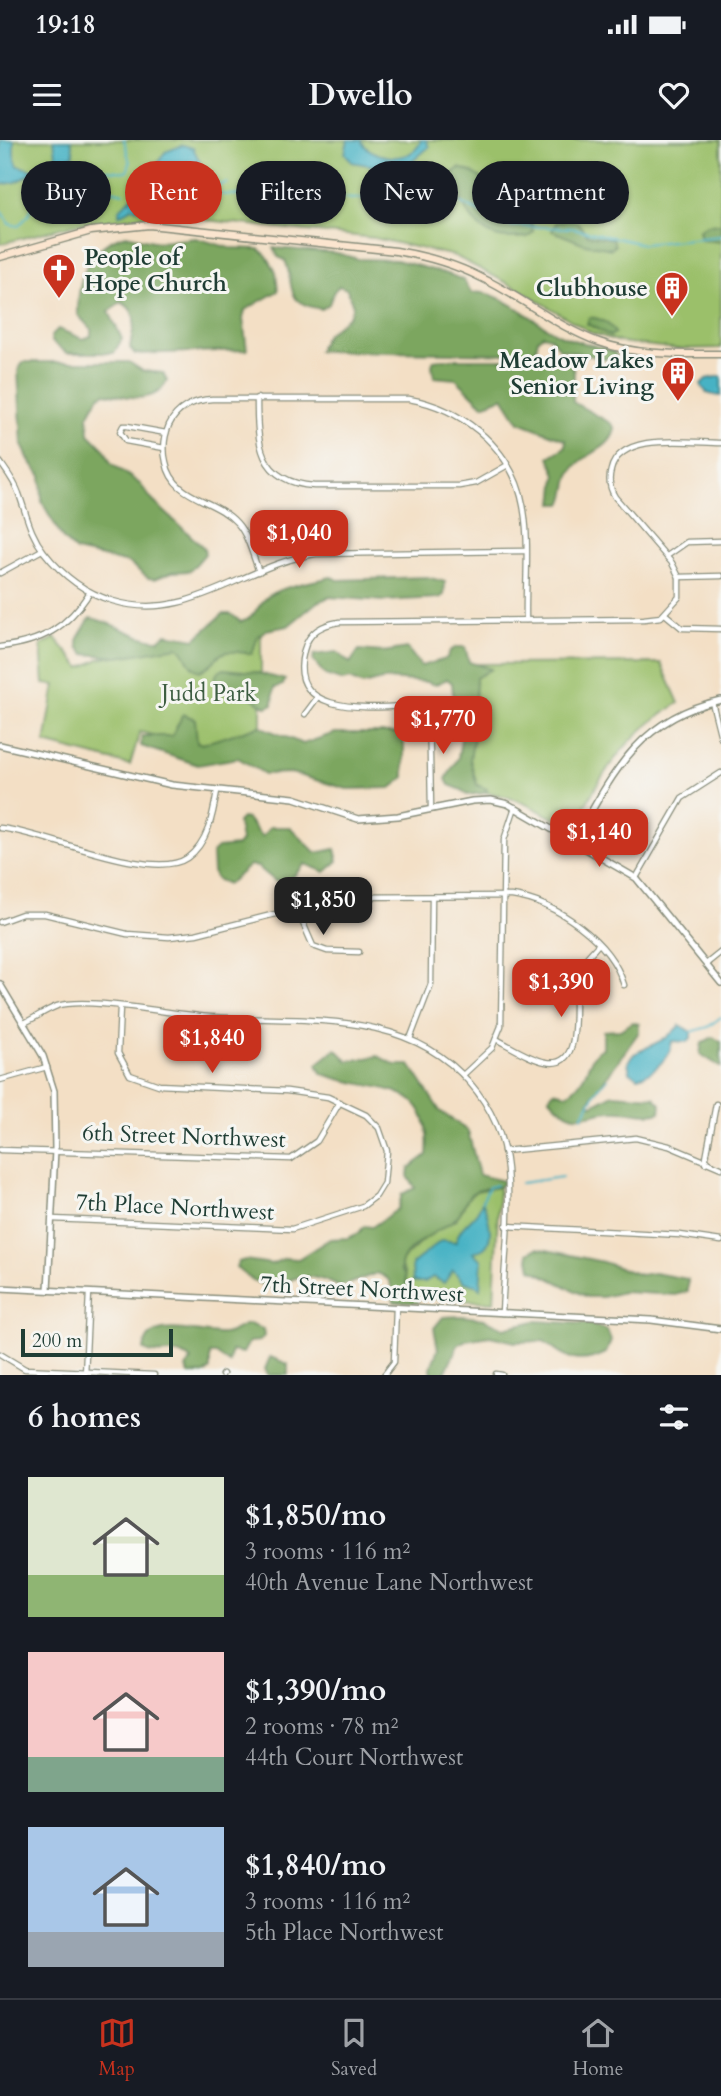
<!DOCTYPE html>
<html lang="en">
<head>
<meta charset="utf-8">
<style>
	:root { --surface:#171b24; --page:#20242c; --text:#f1f3f6; --muted:#9ea1a6; --line:#363941; --accent:#c8321e }
	body { margin:0; font-family:Cardo,serif; background:var(--page); color:var(--text); height:100vh; display:flex; flex-direction:column; font-size:26px; white-space:nowrap }
	* { box-sizing:border-box; margin:0 }
	p { font-size:23px; color:var(--muted) }
	.icon { flex:none; width:38px; height:38px; fill:none; stroke:currentColor; stroke-width:2; stroke-linecap:round; stroke-linejoin:round }
	.map { position:relative; height:1235px; overflow:hidden }
	.sheet { display:flex; flex-direction:column; background:var(--surface); flex:1 }
	.sheet>* { flex:none }
	.top-card { position:absolute; left:21px; top:21px; width:679px; height:63px; display:flex; gap:14px }
	.scale { position:absolute; left:21px; bottom:18px; width:152px; box-sizing:border-box; padding-left:7px; border:4px solid #1f3d34; border-top:0; font-size:19px; line-height:24px; white-space:nowrap; color:#1f3d34; -webkit-text-stroke:5px #f6f6f2; paint-order:stroke }
	.price { position:absolute; translate:-50% -60px; padding:0 16px; border-radius:14px; background:var(--accent); color:#fff; font-size:23px; line-height:46px; filter:drop-shadow(0 2px 4px #0008) }
	.price::after { content:''; position:absolute; left:50%; top:42px; width:21px; height:16px; margin-left:-10px; background:inherit; clip-path:polygon(0 0,100% 0,50% 100%) }
	.price.current { background:#222; color:#fff }
	ul { padding:0; list-style:none }
	li { display:flex; align-items:center; gap:21px; height:175px; padding:0 28px }
	li span { display:grid; place-items:center; flex:none; width:196px; height:140px; border-radius:0px; color:#555 }
	li>.icon { margin-inline-start:auto }
	span .icon { width:84px; height:84px; fill:#fffc; stroke-width:1 }
	li b { font-size:30px }
	h2 { display:flex; justify-content:space-between; align-items:center; height:84px; padding:0 28px; font-size:30px }
	.chip { padding:0 24px; border-radius:32px; background:var(--surface); box-shadow:0 2px 5px #0004; font-size:24px; line-height:63px }
	.chip.current { background:var(--accent); color:#fff }
	.status { display:flex; justify-content:space-between; align-items:center; height:49px; padding:0 35px; background:var(--surface); direction:ltr }
	.status svg { height:19px; fill:currentColor }
	header { display:flex; justify-content:space-between; align-items:center; height:91px; padding:0 28px; background:var(--surface); font-size:32px; font-weight:800 }
	.tabs { display:flex; justify-content:space-around; align-items:center; height:98px; border-top:2px solid var(--line); background:var(--surface); font-size:19px; color:var(--muted) }
	.tabs a { display:grid; justify-items:center; gap:4px }
	.tabs .current { color:var(--accent) }
	.map>svg:first-child { display:block }
</style>
</head>
<body>
<div class="status"><b>19:18</b><svg viewBox="0 0 49 12"><path d="M0 12V9h3v3zM5 12V6h3v6zM10 12V3h3v9zM15 12V0h3v12zM26 1h20v11H26zM47 4h2v5h-2z"/></svg></div>
<header><svg class="icon" aria-label="menu" viewBox="0 0 24 24"><path d="M4 6h16M4 12h16M4 18h16"/></svg>Dwello<svg class="icon" aria-label="heart" viewBox="0 0 24 24"><path d="M12 20l-8-8c-3-5 5-10 8-4 3-6 11-1 8 4z"/></svg></header>
<div class="map">
<svg width="721" height="1235" viewBox="0 0 721 1235">
	<rect width="100%" height="100%" fill="#f6f6f2"/>
	<filter id="ink" filterUnits="userSpaceOnUse"><feTurbulence type="fractalNoise" baseFrequency=".0143" numOctaves="2"/><feDisplacementMap in="SourceGraphic" scale="14" xChannelSelector="R" yChannelSelector="G"/><feConvolveMatrix kernelMatrix="1 2 1 2 8 2 1 2 1" color-interpolation-filters="sRGB"/></filter>
	<filter id="wash" filterUnits="userSpaceOnUse"><feTurbulence type="fractalNoise" baseFrequency=".00686" numOctaves="4" result="noise"/><feDisplacementMap in="SourceGraphic" scale="28" xChannelSelector="R" yChannelSelector="G"/><feGaussianBlur stdDeviation="1.57" result="paint"/><feColorMatrix in="noise" values="0 0 0 0 0 0 0 0 0 0 0 0 0 0 0 0 0 1.4 0 .05"/><feComposite in="paint" operator="in"/></filter>
	<g filter="url(#wash)">
		<rect width="100%" height="100%" fill="#f3dfc5"/>
		<g fill="#9bc06b" stroke="#5d7e50" stroke-width="2">
			<polygon points="0,0 721,0 721,208 677,209 620,202 592,193 517,148 455,116 374,98 158,75 72,85 0,104"/>
			<polygon points="261,479 261,612 191,604 140,592 130,625 45,603 55,545 44,544 41,505 55,498 81,528 99,519 212,498"/>
			<path d="M661,523L679,563C622,597 603,633 572,689C537,669 508,650 467,652V524Z"/>
			<polygon points="499,1047 494,1162 418,1158 404,1143 405,1134 400,1125 403,1119 434,1090 456,1079 467,1059 476,1051"/>
		</g>
		<g fill="#7ca65f" stroke="#4e724a" stroke-width="2">
			<path d="M459,28C480,34 490,41 496,62L532,84L533,92L528,97C517,98 505,99 495,96C473,88 454,56 453,33Z"/>
			<polygon points="570,80 578,83 588,95 613,99 615,106 611,109 585,104 552,91 556,83"/>
			<polygon points="721,84 721,102 701,100 699,90 707,85"/>
			<path d="M126,95L158,102L196,98L230,108L259,109L267,116L276,132L278,151L245,170L243,179L247,210L135,214L130,208C132,189 142,173 121,162L109,172L122,199L114,213H67L52,202L51,196L58,189L83,199L91,196V189L78,175C77,139 88,105 126,95Z"/>
			<path d="M274,108L337,113L358,119L397,120L451,135L463,140L472,153C499,148 536,184 560,195C576,203 596,205 613,211L617,216L606,219L559,209L550,197L543,195L538,199L536,210L524,214L318,211L326,195L349,176L353,166L347,149L339,146L334,151L329,164L321,169C282,162 296,147 285,120L278,117Z"/>
			<path d="M589,178C598,176 611,184 615,193L610,196L587,184Z"/>
			<path d="M441,219H566L574,230L573,262L612,284L615,289C610,312 583,312 572,331C566,341 568,354 562,364H553L556,335L549,317L565,307L566,300L519,282L503,257L483,265L456,239L434,237L432,225L434,220Z"/>
			<path d="M23,222H129L143,231L163,233L167,241C155,266 125,256 105,253L99,256L88,276L89,294L105,310L111,323L140,344L153,361L204,408L205,414L190,431L172,432L155,439L148,438L129,423L76,411L63,399L42,362L41,336L29,320L22,305L18,231Z"/>
			<path d="M331,437L338,440L427,437L445,442L444,455L439,458L384,461L329,457L316,463L288,486L266,490L258,496L252,514C209,507 228,517 200,531C186,527 188,513 178,507L118,517L84,514L78,507V498L90,478C114,482 135,499 159,500L166,494L195,499L223,474H231L241,482C258,477 258,460 273,453C292,444 311,442 331,437Z"/>
			<polygon points="457,507 465,507 469,522 491,529 476,538 474,596 470,619 477,645 487,649 486,653 467,655 462,650 449,645 446,639 458,618 463,587 464,577 453,554 452,543 447,539 435,545 427,542 386,539 363,545 349,539 343,541 325,535 313,520 314,515 337,512 350,523 359,510 383,512 407,508 421,526 446,519 450,511"/>
			<polygon points="224,529 255,532 285,540 283,545 274,548 273,564 266,567 241,551 221,553 214,541 217,533"/>
			<polygon points="183,574 195,579 197,602 202,604 259,586 303,604 335,593 398,593 404,597 404,638 391,648 347,649 291,633 265,634 238,618 198,625 141,606 142,596 172,596"/>
			<polygon points="242,678 247,679 262,697 270,687 290,687 316,713 335,709 338,721 325,732 305,724 289,741 275,741 258,727 250,725 228,744 216,739 213,732 212,713 217,708 237,706 241,701 238,682"/>
			<path d="M632,882L639,884V892L588,963L593,965L613,954L654,957L661,964L660,972C645,977 631,970 615,971C584,971 577,990 549,957L554,951L567,954C592,938 585,916 603,908V891L620,890Z"/>
			<polygon points="713,897 721,902 721,927 700,914 702,903"/>
			<path d="M336,909L348,921L378,916L395,925H410L440,971L468,991L479,1035L504,1041L503,1045C495,1049 485,1047 476,1051C465,1056 465,1069 457,1077C446,1090 397,1106 401,1131L405,1135L407,1148L418,1158V1163L394,1162C389,1147 396,1140 377,1133L340,1147C320,1137 296,1129 278,1149C267,1149 243,1136 236,1127L238,1122L245,1120L272,1124L285,1118L298,1119L330,1099L348,1098L359,1093L364,1086L372,1087L398,1069L402,1054L415,1048L408,1036L409,1028L427,1015C434,934 371,955 321,933L317,924Z"/>
			<polygon points="537,1108 603,1122 640,1135 654,1133 688,1139 688,1151 676,1155 623,1152 603,1157 587,1157 531,1129 528,1113"/>
			<path d="M462,1176L484,1179L504,1188L535,1181L590,1184L607,1190L611,1200L606,1213C577,1227 567,1218 544,1201L515,1202L490,1196L466,1200L458,1205L445,1233L432,1235L431,1227L438,1209L434,1188L443,1177Z"/>
			<path d="M249,1184L263,1189L264,1196L260,1201L249,1202L243,1213L231,1211L229,1223L216,1214H210V1229L205,1234H189L186,1228L191,1220C175,1206 160,1219 144,1210C147,1175 201,1195 223,1194C233,1193 240,1185 249,1184Z"/>
			<polygon points="270,1217 288,1224 288,1235 268,1235 265,1229"/>
		</g>
		<g fill="#47b2c4" stroke="#33787c" stroke-width="2">
			<polygon points="0,0 14,0 14,15 18,26 36,31 16,42 0,45"/>
			<polygon points="54,0 71,0 74,15 57,22"/>
			<path d="M348,0H361C370,20 414,25 421,0H426L429,7L401,31L352,22L345,13Z"/>
			<polygon points="183,5 193,8 200,22 185,53 167,71 132,68 119,75 119,70 145,44 165,12"/>
			<path d="M721,236V256C710,255 705,254 701,244L706,239Z"/>
			<path d="M680,885L691,892V898L687,902L672,901C671,917 653,934 638,937L630,932L628,922L634,914L668,897Z"/>
			<path d="M482,1061C487,1071 496,1099 484,1108C481,1110 477,1111 473,1113L482,1120L480,1149L475,1144L464,1142L453,1130L444,1143L433,1137L425,1142H413L412,1124L442,1100L456,1102C459,1083 478,1080 482,1061Z"/>
		</g>
		<g fill="none" stroke-linecap="round" stroke-linejoin="round">
			<g stroke="#47b2c4" stroke-width="2">
				<polyline points="198,51 227,43"/>
				<polyline points="97,52 106,49 124,53"/>
				<polyline points="185,53 288,57 331,55 352,59 390,56 449,63"/>
				<polyline points="461,63 510,86 572,88 643,104 721,96"/>
				<polyline points="0,69 9,84 18,86 28,76 39,54 53,49 60,53 69,71 94,69 99,58 91,45 90,34 96,29 127,32 130,23 124,0"/>
				<polyline points="691,892 708,887 721,877"/>
				<polyline points="582,977 599,947 608,939"/>
				<polyline points="521,1043 562,1037"/>
				<polyline points="482,1061 489,1047 496,1045"/>
			</g>
		</g>
	</g>
	<g filter="url(#ink)">
		<g fill="none" stroke-linecap="round" stroke-linejoin="round">
			<defs>
				<g id="minor">
					<path d="M257,258C257,302 258,342 314,346H459L476,343L506,326"/>
					<polyline points="164,308 126,301 120,292 123,286 127,286 166,293"/>
					<path d="M0,322C7,332 15,342 19,354C27,376 30,394 44,412C62,435 85,453 113,461C189,484 244,424 316,414L525,411"/>
					<polyline points="667,416 687,402 721,401"/>
					<path d="M259,432C253,416 248,395 237,383C215,358 173,360 166,322C163,310 164,297 169,285C177,268 194,260 212,259H409C460,268 507,304 521,356C531,394 525,441 526,480"/>
					<polyline points="0,433 42,410"/>
					<polyline points="679,437 721,436"/>
					<polyline points="665,474 682,488 721,489"/>
					<path d="M0,507C42,502 67,488 90,452"/>
					<polyline points="712,562 721,598"/>
					<polyline points="305,574 317,558"/>
					<path d="M431,667L429,565C387,565 284,584 304,510C309,491 322,485 339,482L644,479L661,477L679,457V437L672,423L615,357C610,349 608,340 611,330C620,291 690,303 721,303"/>
					<path d="M0,688C44,692 153,742 187,718C208,703 213,675 217,651"/>
					<polyline points="636,738 682,658 721,633"/>
					<polyline points="296,767 313,806 327,811 359,812"/>
					<path d="M0,782L22,774H45L127,794L169,797L196,794L343,757L512,756C556,762 611,801 624,845"/>
					<polyline points="706,824 721,812"/>
					<path d="M24,883C35,878 46,870 57,866C86,856 175,875 211,877C300,883 405,867 470,943C491,967 504,997 507,1029C511,1076 504,1126 502,1173"/>
					<polyline points="410,899 431,844 432,757"/>
					<path d="M496,899C512,907 529,919 546,922C587,930 570,860 577,836C580,823 589,815 598,805"/>
					<polyline points="463,935 492,908 501,886 504,700 515,667"/>
					<polyline points="0,940 47,927"/>
					<polyline points="0,1010 291,1019 317,1001 340,962"/>
					<polyline points="504,1011 636,998 669,1006 721,1028"/>
					<polyline points="705,1023 716,964"/>
					<polyline points="52,1079 292,1089 363,1066 376,1056 384,1043 387,1011 379,988 366,975 328,957 287,951 159,945 130,935 118,913 120,867"/>
					<polyline points="506,1086 680,1095 721,1101"/>
					<polyline points="0,1214 25,1229 154,1235"/>
					<polyline points="496,1234 502,1235"/>
					<polyline points="85,1235 89,1153"/>
					<polyline points="222,1235 223,1234"/>
					<polyline points="384,1235 394,1222 396,1167"/>
				</g>
				<g id="tertiary">
					<polyline points="0,605 172,645 294,658 358,679 398,676 472,661 491,660 508,664 636,738 721,843"/>
					<path d="M575,701C612,634 639,578 721,560"/>
					<polyline points="0,844 43,916 54,951 55,1010 48,1150"/>
					<polyline points="0,1148 651,1180 721,1189"/>
				</g>
				<path id="secondary" d="M0,117L91,91L149,85L396,111C426,116 455,124 482,138C522,157 557,187 599,202C638,216 680,214 721,214"/>
			</defs>
			<use href="#minor" stroke="#898e7c" stroke-width="7"/>
			<use href="#tertiary" stroke="#898e7c" stroke-width="8"/>
			<use href="#secondary" stroke="#898e7c" stroke-width="9"/>
			<use href="#minor" stroke="#fff" stroke-width="4.5"/>
			<use href="#tertiary" stroke="#fff" stroke-width="5"/>
			<use href="#secondary" stroke="#fbe5cf" stroke-width="6"/>
		</g>
	</g>
	<defs>
		<symbol id="church-pin" viewBox="-11 -11 22 30"><path d="M0 17L-7.5 6A9.5 9.5 0 1 1 7.5 6Z" fill="#c8321e" stroke="#f6f6f2"/><path d="M-1.2-6h2.4v3.5h3.3v2.4h-3.3V6h-2.4V-.1h-3.3v-2.4h3.3Z" fill="#fff"/></symbol>
		<symbol id="building-pin" viewBox="-11 -11 22 30"><path d="M0 17L-7.5 6A9.5 9.5 0 1 1 7.5 6Z" fill="#c8321e" stroke="#f6f6f2"/><path d="M-4-6H4V6H1V3H-1V6H-4ZM-2.5-4.3h1.7v1.8h-1.7ZM.8-4.3h1.7v1.8H.8ZM-2.5-1h1.7V.8h-1.7ZM.8-1h1.7V.8H.8Z" fill="#fff"/></symbol>
	</defs>
	<g fill-rule="evenodd">
		<use href="#church-pin" x="40" y="111" width="38" height="52"/>
		<use href="#building-pin" x="653" y="129" width="38" height="52"/>
		<use href="#building-pin" x="659" y="214" width="38" height="52"/>
	</g>
	<g text-anchor="middle" dominant-baseline="central" stroke-width="6" stroke-linejoin="round" paint-order="stroke">
		<g font-size="23" font-weight="bold" fill="#1f3d34" stroke="#f6f6f2" text-anchor="end">
			<text x="84" y="117" text-anchor="start">People of<tspan x="84" dy="26">Hope Church</tspan></text>
			<text x="648" y="148">Clubhouse</text>
			<text x="654" y="220">Meadow Lakes<tspan x="654" dy="26">Senior Living</tspan></text>
		</g>
		<g font-size="23" fill="#3e5e42" stroke="#f6f6f2">
			<text x="209" y="553">Judd Park</text>
		</g>
		<g font-size="23" fill="#1f3d34" stroke="#f6f6f2">
			<text transform="translate(184 996) rotate(2)">6th Street Northwest</text>
			<text transform="translate(175 1067) rotate(3)">7th Place Northwest</text>
			<text transform="translate(362 1149) rotate(3)">7th Street Northwest</text>
		</g>
	</g>
</svg>
<div class="scale">200 m</div>
<b class="price" style="left:299px;top:430px">$1,040</b>
<b class="price" style="left:443px;top:616px">$1,770</b>
<b class="price" style="left:599px;top:729px">$1,140</b>
<b class="price current" style="left:323px;top:797px">$1,850</b>
<b class="price" style="left:561px;top:879px">$1,390</b>
<b class="price" style="left:212px;top:935px">$1,840</b>
<div class="top-card">
<a class="chip">Buy</a>
<a class="chip current">Rent</a>
<a class="chip">Filters</a>
<a class="chip">New</a>
<a class="chip">Apartment</a>
</div>
</div>
<section class="sheet">
<h2>6 homes<svg class="icon" aria-label="filters" viewBox="0 0 24 24"><path d="M4 7h16M4 17h16"/><circle cx="9" cy="7" r="2"/><circle cx="15" cy="17" r="2"/></svg></h2>
<ul>
<li><span style="background:linear-gradient(#dfe7d0 70%,#8fb573 0)"><svg class="icon" aria-label="home" viewBox="0 0 24 24"><path d="M3 11l9-7 9 7M6 9v11h12V9"/></svg></span><div><b>$1,850/mo</b><p>3 rooms · 116 m²</p><p>40th Avenue Lane Northwest</p></div></li>
<li><span style="background:linear-gradient(#f6c9c9 75%,#7fa58c 0)"><svg class="icon" aria-label="home" viewBox="0 0 24 24"><path d="M3 11l9-7 9 7M6 9v11h12V9"/></svg></span><div><b>$1,390/mo</b><p>2 rooms · 78 m²</p><p>44th Court Northwest</p></div></li>
<li><span style="background:linear-gradient(#a9c7e8 75%,#9aa5b1 0)"><svg class="icon" aria-label="home" viewBox="0 0 24 24"><path d="M3 11l9-7 9 7M6 9v11h12V9"/></svg></span><div><b>$1,840/mo</b><p>3 rooms · 116 m²</p><p>5th Place Northwest</p></div></li>
</ul>
</section>
<nav class="tabs">
<a class="current"><svg class="icon" aria-label="map" viewBox="0 0 24 24"><path d="M3 6l6-2 6 2 6-2v14l-6 2-6-2-6 2zM9 4v14M15 6v14"/></svg>Map</a>
<a><svg class="icon" aria-label="saved" viewBox="0 0 24 24"><path d="M7 4h10v16l-5-4-5 4z"/></svg>Saved</a>
<a><svg class="icon" aria-label="home" viewBox="0 0 24 24"><path d="M3 11l9-7 9 7M6 9v11h12V9"/></svg>Home</a>
</nav>
</body>
</html>
